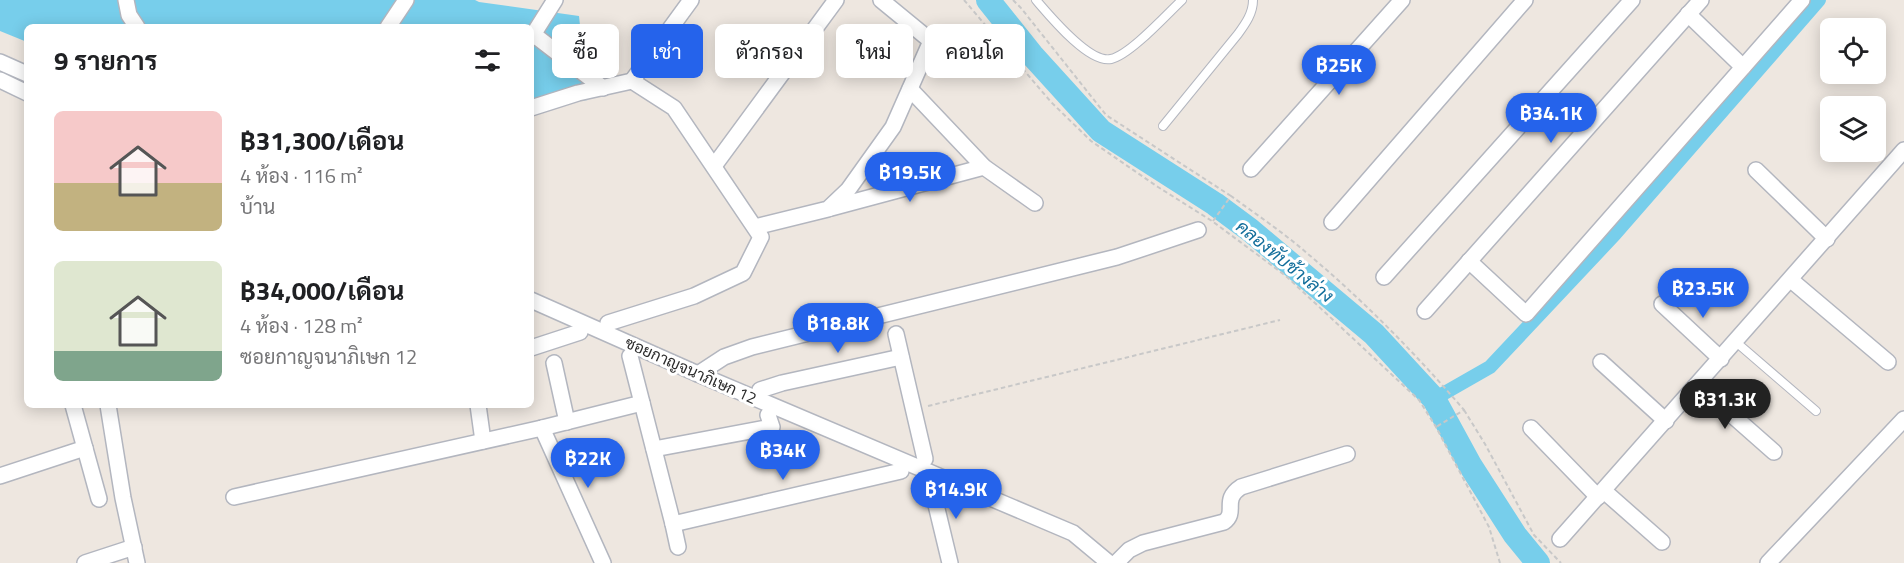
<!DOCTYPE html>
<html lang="th">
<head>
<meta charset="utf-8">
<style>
	:root { --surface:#fff; --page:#f2f2f2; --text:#202124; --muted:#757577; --accent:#2563eb }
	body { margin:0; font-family:"Titillium Web",Sarabun,sans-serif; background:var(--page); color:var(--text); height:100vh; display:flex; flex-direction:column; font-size:22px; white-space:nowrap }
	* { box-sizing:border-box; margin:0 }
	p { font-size:20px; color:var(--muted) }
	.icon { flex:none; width:33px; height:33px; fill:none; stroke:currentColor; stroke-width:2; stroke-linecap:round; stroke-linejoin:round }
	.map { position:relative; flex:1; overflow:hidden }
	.details { position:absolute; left:24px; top:24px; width:510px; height:384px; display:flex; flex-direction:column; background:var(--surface); border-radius:9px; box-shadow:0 3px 15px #0003 }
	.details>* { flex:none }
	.top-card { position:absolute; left:552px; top:24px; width:570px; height:54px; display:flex; gap:12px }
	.tools { position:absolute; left:1820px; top:18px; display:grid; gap:12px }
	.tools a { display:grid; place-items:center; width:66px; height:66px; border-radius:9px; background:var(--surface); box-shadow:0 3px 15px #0003; font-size:30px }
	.price { position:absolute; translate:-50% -51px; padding:0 14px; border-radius:21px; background:var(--accent); color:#fff; font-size:20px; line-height:39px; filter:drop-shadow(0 2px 3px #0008) }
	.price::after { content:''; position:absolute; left:50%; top:36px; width:18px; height:14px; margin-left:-9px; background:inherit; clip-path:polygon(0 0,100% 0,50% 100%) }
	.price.on { background:#222; color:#fff }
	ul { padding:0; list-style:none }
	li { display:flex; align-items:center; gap:18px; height:150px; padding:0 30px }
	li span { display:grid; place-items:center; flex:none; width:168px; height:120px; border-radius:9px; color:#555 }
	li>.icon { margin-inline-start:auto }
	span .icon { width:72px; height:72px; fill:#fffc; stroke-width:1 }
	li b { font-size:26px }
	h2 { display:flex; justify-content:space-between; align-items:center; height:72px; padding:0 30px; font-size:26px }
	.tag { padding:0 21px; border-radius:9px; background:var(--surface); box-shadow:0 3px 15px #0003; font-size:21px; line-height:54px }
	.tag.on { background:var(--accent); color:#fff }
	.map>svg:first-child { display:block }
</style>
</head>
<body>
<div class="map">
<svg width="1904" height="563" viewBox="0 0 1904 563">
	<rect width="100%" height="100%" fill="#eee7e0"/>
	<polygon fill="#77ceeb" points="0,0 475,0 479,2 579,16 588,100 539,104 531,109 531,27 27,27 27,42 0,31"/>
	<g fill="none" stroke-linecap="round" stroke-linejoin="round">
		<polyline stroke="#77ceeb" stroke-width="14" points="1434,399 1490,367 1615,234 1819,0"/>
		<polyline stroke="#77ceeb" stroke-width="24" points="988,0 1032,55 1101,131 1215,204 1250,230 1374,334 1434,399 1470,465 1515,535 1538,563"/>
		<defs>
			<g id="service">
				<path d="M1036,0C1049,15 1089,64 1111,59C1130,55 1167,14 1182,0"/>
				<path d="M1163,126L1238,34C1246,23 1253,13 1253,0"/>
				<polyline points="1736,342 1816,411"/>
			</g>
			<g id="minor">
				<polyline points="126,0 129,15 137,27"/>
				<polyline points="1688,14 1743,67"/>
				<polyline points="388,27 406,0"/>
				<polyline points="533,34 603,88"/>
				<polyline points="531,38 555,0"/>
				<polyline points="0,62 27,74"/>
				<polyline points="0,80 27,93"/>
				<polyline points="632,81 691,0"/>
				<polyline points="910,89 984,167 1035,203"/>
				<polyline points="531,108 578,93 632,81 674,108 761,237 743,273 694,296 608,323"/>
				<polyline points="714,166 836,0"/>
				<polyline points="1251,169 1402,0"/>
				<polyline points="1756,170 1827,239"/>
				<polyline points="831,208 984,167"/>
				<polyline points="1332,222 1525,0"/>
				<polyline points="755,227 828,209 848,190 893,127 931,41 881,0"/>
				<polyline points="1469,261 1526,314 1802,0"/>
				<polyline points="1384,277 1632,0"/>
				<polyline points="1791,280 1888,362"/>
				<polyline points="531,300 698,374 1073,533 1109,563"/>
				<polyline points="1662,304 1721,359"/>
				<polyline points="1425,311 1701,0"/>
				<polyline points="896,334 925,459"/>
				<polyline points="531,348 580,332"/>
				<polyline points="630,356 673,524 678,547"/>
				<polyline points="1601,362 1666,421"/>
				<polyline points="554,363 567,422"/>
				<polyline points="698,374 724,357 752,347 1117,257 1198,230"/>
				<polyline points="1698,385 1774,452"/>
				<polyline points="760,390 782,383 901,357"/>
				<polyline points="73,405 99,499"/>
				<polyline points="108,405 123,498 137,563"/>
				<polyline points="478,405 483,441"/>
				<polyline points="542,428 603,563"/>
				<polyline points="1531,428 1598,497"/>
				<polyline points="654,449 772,427 768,415"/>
				<polyline points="0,476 85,448"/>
				<polyline points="931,484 950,563"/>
				<polyline points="1604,491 1662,542"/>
				<polyline points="234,497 542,428 642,403"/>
				<polyline points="673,524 901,471"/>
				<polyline points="1560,539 1904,150"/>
				<polyline points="85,563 134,547"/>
				<path d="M1116,563L1129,550L1143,543L1224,522C1238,512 1221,500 1241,487L1347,454"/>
				<polyline points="1768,563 1904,419"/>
			</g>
		</defs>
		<use href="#service" stroke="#b3b6bf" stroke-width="10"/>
		<use href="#minor" stroke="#b3b6bf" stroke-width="18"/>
		<g stroke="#c8c8c8" stroke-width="2" stroke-dasharray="4.5 3" stroke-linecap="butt">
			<polyline points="964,0 1051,102 1091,141 1158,187 1212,221 1286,276 1419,400 1436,427 1489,527 1500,563"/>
			<polyline points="1013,0 1021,8 1106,115 1231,196"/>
			<path d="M1213,221L1231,196C1257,215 1284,233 1308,254C1365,302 1416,354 1464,410L1436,427"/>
			<polyline points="928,406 1280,320"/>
			<polyline points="1464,410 1485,444 1534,535 1561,563"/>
		</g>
		<use href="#service" stroke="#fff" stroke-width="8"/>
		<use href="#minor" stroke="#fff" stroke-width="15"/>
	</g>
	<g text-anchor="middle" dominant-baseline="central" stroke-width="6" stroke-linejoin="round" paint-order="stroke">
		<g font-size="16" fill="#2d2d2d" stroke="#fff">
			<text transform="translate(691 370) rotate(24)">ซอยกาญจนาภิเษก 12</text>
		</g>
		<g font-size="18" font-style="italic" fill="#126e9b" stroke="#fff">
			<text transform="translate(1285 261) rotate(39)">คลองทับช้างล่าง</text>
		</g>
	</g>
</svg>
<div class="tools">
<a><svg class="icon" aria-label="locate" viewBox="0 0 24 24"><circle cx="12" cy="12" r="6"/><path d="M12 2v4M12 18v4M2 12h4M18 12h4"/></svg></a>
<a><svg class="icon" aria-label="layers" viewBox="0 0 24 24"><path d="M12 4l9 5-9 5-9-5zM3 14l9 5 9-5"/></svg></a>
</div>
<b class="price" style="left:1339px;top:96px">฿25K</b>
<b class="price" style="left:1551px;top:144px">฿34.1K</b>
<b class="price" style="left:910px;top:203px">฿19.5K</b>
<b class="price" style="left:1703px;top:319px">฿23.5K</b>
<b class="price" style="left:838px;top:354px">฿18.8K</b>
<b class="price on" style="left:1725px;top:430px">฿31.3K</b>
<b class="price" style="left:783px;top:481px">฿34K</b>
<b class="price" style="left:588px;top:489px">฿22K</b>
<b class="price" style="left:956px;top:520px">฿14.9K</b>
<div class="top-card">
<a class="tag">ซื้อ</a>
<a class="tag on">เช่า</a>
<a class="tag">ตัวกรอง</a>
<a class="tag">ใหม่</a>
<a class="tag">คอนโด</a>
</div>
<section class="details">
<h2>9 รายการ<svg class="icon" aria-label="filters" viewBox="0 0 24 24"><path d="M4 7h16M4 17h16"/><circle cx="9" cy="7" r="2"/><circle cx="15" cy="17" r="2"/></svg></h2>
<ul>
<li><span style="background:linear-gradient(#f6c9c9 60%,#c2b280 0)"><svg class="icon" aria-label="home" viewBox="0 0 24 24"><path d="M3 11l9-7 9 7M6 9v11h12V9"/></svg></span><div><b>฿31,300/เดือน</b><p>4 ห้อง · 116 m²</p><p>บ้าน</p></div></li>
<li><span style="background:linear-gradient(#dfe7d0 75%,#7fa58c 0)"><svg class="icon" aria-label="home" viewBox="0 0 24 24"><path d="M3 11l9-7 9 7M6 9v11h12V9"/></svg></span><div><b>฿34,000/เดือน</b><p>4 ห้อง · 128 m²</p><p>ซอยกาญจนาภิเษก 12</p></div></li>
</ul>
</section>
</div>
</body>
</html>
